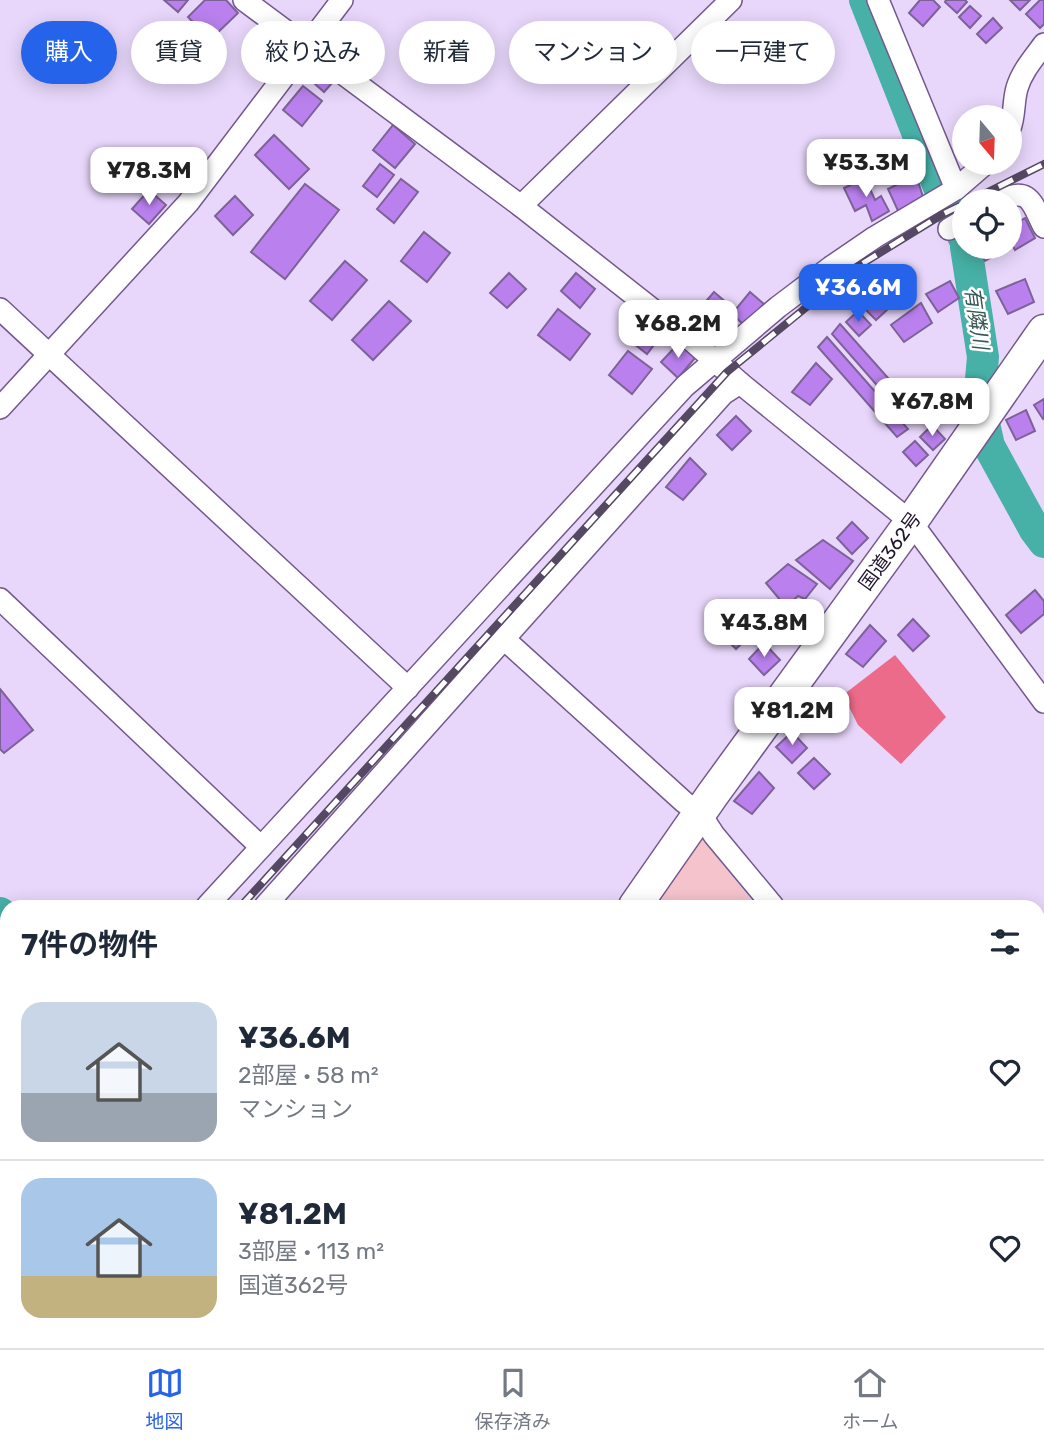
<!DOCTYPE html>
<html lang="ja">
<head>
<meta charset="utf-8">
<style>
	:root { --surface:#fff; --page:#f2f2f3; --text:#1f2937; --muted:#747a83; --line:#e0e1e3; --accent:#2563eb }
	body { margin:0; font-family:Rubik,"Noto Sans JP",sans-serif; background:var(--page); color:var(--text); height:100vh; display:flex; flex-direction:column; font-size:26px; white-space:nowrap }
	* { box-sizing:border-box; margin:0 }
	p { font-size:23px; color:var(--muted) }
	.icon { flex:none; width:38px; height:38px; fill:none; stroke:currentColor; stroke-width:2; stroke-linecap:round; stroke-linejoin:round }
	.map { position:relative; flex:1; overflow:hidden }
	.details { position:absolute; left:0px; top:900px; width:1045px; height:450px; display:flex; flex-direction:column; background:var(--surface); border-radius:21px 21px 0 0; box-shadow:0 4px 18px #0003 }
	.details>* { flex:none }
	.hud { position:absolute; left:21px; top:21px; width:1003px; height:63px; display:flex; gap:14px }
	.needle { width:46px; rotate:161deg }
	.controls { position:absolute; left:952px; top:105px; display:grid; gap:14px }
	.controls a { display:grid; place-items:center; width:70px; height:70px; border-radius:50%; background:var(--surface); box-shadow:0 4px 18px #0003; font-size:35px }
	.price { position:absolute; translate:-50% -60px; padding:0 16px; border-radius:14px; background:#fff; color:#222; font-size:23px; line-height:46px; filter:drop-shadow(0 2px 4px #0008) }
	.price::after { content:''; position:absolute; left:50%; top:42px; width:21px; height:16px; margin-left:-10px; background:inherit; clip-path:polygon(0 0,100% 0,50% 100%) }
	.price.selected { background:var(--accent); color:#fff }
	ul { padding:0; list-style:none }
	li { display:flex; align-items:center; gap:21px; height:175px; padding:0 21px }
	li+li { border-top:2px solid var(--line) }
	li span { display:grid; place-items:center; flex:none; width:196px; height:140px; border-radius:21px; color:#555 }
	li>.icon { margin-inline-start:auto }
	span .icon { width:84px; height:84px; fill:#fffc; stroke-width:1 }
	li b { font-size:30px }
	h2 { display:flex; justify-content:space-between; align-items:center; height:84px; padding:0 21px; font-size:30px }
	.pill { padding:0 24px; border-radius:32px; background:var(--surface); box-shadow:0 4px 18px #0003; font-size:24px; line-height:63px }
	.pill.selected { background:var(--accent); color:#fff }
	.menu { display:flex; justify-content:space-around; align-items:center; height:98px; border-top:2px solid var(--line); background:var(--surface); font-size:19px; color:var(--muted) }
	.menu a { display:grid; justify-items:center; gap:4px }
	.menu .selected { color:var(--accent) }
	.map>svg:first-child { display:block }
</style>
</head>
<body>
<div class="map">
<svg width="1044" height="1348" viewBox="0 0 1044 1348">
	<rect width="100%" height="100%" fill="#e8d7fb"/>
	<polygon fill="#f5c3cb" points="700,836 756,906 650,906"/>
	<polygon fill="#ec6b8a" points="895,655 946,717 901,764 858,725 843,695"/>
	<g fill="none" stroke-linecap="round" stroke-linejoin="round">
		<g stroke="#47b1a7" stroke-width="32">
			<polyline points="865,0 938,185 964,238"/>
			<polyline points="966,247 983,357 979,401 989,446 1035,530 1044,542"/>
			<polyline points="0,913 7,919"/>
			<polyline points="391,1348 393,1342"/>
		</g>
	</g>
	<g fill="#ba81ee" stroke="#7d6298" stroke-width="2">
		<polygon points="164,0 188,0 178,12"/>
		<polygon points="205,0 226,0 238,13 210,40 188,17"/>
		<polygon points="920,0 933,0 940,7 923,26 909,13"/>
		<polygon points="946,0 965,0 967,2 957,13 945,2"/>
		<polygon points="1010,0 1030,0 1020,10"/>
		<polygon points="1040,0 1044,0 1044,24 1040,28 1026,14"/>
		<polygon points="970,6 981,16 970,28 959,17"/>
		<polygon points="993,18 1002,28 986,43 977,34"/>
		<polygon points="314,65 333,82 324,92 305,75"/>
		<polygon points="303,86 322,101 302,126 283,110"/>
		<polygon points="393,125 415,144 395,168 373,150"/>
		<polygon points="274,135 309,169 289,189 255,155"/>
		<polygon points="380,164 394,175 377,197 363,186"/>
		<polygon points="916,175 924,200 899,213 888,189"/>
		<polygon points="865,178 875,200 881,196 889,211 872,221 866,205 855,211 844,188"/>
		<polygon points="401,179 418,192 394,223 377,209"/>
		<polygon points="305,184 339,210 285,279 251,252"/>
		<polygon points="149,190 166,205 149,224 132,209"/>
		<polygon points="235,196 253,215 233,235 215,216"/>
		<polygon points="1025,218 1035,238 1015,250 1010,241 1010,226"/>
		<polygon points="424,232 450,253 427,282 401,261"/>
		<polygon points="977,247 1002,247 1004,250 985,261"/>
		<polygon points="345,261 367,280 332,320 310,301"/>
		<polygon points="509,273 526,289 507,308 490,293"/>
		<polygon points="576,273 595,289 580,308 561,291"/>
		<polygon points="1025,279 1034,302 1008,314 996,291"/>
		<polygon points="950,281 959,298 938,312 926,294"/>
		<polygon points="714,292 727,303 709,324 696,313"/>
		<polygon points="750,292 764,304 745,326 732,314"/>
		<polygon points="875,295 888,309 876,320 863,307"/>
		<polygon points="389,301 411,321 373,360 352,340"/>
		<polygon points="921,303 932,323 904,342 891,325"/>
		<polygon points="558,309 590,334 570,360 538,335"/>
		<polygon points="858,311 871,325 859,336 846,322"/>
		<polygon points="645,317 664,332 647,354 628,339"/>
		<polygon points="840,324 921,415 910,423 832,334"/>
		<polygon points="827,337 908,429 897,437 818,347"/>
		<polygon points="679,343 695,358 678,378 661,362"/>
		<polygon points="628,351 652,369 632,394 609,375"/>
		<polygon points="816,363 832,379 810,405 792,392"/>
		<polygon points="1044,399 1044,418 1043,419 1034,405"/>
		<polygon points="1026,410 1035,431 1016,440 1006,420"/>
		<polygon points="736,416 751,431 732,450 717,435"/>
		<polygon points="932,425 945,439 933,450 920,437"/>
		<polygon points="915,441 928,455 916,466 903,452"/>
		<polygon points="690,458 706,474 683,500 666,487"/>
		<polygon points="852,522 868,538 852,554 837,538"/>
		<polygon points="823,540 853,561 830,589 796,560"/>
		<polygon points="788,564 817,584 805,599 798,596 786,607 766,583"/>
		<polygon points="1035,590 1044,601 1044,614 1021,633 1006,615"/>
		<polygon points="736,618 751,634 736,649 720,633"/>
		<polygon points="913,619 929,636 913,651 898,635"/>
		<polygon points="870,625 886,641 863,667 846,654"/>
		<polygon points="764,643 780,660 764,675 749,659"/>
		<polygon points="0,689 33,730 4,753 0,749"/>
		<polygon points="792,732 807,748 792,763 776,747"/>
		<polygon points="814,758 830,774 814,789 798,773"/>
		<polygon points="759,772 774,788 752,814 734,801"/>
		<polygon points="4,1087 7,1090 7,1110 2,1116 0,1114 0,1092"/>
	</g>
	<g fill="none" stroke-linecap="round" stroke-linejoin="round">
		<defs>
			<g id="minor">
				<polyline points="244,0 521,206 690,339 740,383 911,522 1044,702"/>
				<polyline points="878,0 956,189 986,163"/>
				<path d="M1010,128C1015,115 1013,102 1017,88C1022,71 1034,58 1044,44"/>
				<path d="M1000,201C1030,185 1032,204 1044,227"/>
				<polyline points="521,206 731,0"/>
				<polyline points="949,229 964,220"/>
				<polyline points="0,309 408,688"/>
				<polyline points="0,408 188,203 342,0"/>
				<polyline points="0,599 261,847"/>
				<polyline points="504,639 684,802 701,815 714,835 773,906"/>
				<polyline points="207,906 685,386 778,307 831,267 875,237 956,189"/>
				<polyline points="265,906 723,394 740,383"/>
				<polyline points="0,936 7,942"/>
				<polyline points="0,1140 7,1132"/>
				<polyline points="0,1197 7,1190"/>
				<polyline points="1038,1240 1044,1248"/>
				<polyline points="176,1342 179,1348"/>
				<polyline points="449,1342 454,1348"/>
				<polyline points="687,1342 691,1348"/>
			</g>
			<g id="highway">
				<polyline points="635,906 713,794 911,522 1044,331"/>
				<polyline points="1038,1078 1044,1074"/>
				<polyline points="332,1348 336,1342"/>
				<polyline points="659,1348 667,1342"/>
			</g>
		</defs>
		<use href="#minor" stroke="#74588e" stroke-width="24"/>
		<use href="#highway" stroke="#74588e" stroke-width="35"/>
		<use href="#minor" stroke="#fff" stroke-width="21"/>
		<use href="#highway" stroke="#fff" stroke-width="32"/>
		<defs>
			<g id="rail">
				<polyline points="970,201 1044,164"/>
				<polyline points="241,906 727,372 852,270 943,214 964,204"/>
				<polyline points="0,1169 7,1162"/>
			</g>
		</defs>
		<use href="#rail" stroke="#554862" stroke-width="8"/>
		<use href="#rail" stroke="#fff" stroke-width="5" stroke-dasharray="16" stroke-linecap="butt"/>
	</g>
	<g text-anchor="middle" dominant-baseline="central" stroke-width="5" stroke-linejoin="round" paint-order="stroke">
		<g font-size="19" fill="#21162c" stroke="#fff">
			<text transform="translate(890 551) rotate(-54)">国道362号</text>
		</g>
		<g font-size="21" font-style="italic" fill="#375854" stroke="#fff">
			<text transform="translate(977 318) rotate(82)">有隣川</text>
		</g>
	</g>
</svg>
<div class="controls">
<a><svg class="needle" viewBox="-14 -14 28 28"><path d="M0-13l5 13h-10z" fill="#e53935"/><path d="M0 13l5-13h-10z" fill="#747a83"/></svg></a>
<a><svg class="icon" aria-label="locate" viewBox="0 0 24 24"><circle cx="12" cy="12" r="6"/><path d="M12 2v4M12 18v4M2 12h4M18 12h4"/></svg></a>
</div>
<b class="price" style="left:866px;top:199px">¥53.3M</b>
<b class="price" style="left:149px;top:207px">¥78.3M</b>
<b class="price selected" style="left:858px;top:324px">¥36.6M</b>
<b class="price" style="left:678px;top:360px">¥68.2M</b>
<b class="price" style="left:932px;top:438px">¥67.8M</b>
<b class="price" style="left:764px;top:659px">¥43.8M</b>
<b class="price" style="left:792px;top:747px">¥81.2M</b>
<div class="hud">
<a class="pill selected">購入</a>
<a class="pill">賃貸</a>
<a class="pill">絞り込み</a>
<a class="pill">新着</a>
<a class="pill">マンション</a>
<a class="pill">一戸建て</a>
</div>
<section class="details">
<h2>7件の物件<svg class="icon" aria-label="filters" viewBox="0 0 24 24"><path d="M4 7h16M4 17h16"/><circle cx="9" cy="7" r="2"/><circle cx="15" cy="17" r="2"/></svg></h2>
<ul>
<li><span style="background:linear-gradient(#c9d6e8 65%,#9aa5b1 0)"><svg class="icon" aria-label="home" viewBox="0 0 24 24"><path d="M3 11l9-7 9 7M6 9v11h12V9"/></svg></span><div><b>¥36.6M</b><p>2部屋 · 58 m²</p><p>マンション</p></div><svg class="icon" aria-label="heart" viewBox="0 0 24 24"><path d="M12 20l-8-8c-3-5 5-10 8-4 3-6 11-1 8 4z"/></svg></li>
<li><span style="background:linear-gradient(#a9c7e8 70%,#c2b280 0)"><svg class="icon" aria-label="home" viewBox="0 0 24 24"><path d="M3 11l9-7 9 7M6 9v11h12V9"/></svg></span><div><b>¥81.2M</b><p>3部屋 · 113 m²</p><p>国道362号</p></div><svg class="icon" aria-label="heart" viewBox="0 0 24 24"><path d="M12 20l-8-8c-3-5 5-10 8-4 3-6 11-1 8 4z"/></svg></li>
</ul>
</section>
</div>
<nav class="menu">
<a class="selected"><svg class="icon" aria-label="map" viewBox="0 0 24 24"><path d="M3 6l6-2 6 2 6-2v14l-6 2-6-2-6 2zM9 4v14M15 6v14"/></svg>地図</a>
<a><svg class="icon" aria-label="saved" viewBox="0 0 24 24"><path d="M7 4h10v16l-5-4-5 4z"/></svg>保存済み</a>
<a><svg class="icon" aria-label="home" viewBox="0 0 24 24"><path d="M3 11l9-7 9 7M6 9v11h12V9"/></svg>ホーム</a>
</nav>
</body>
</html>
